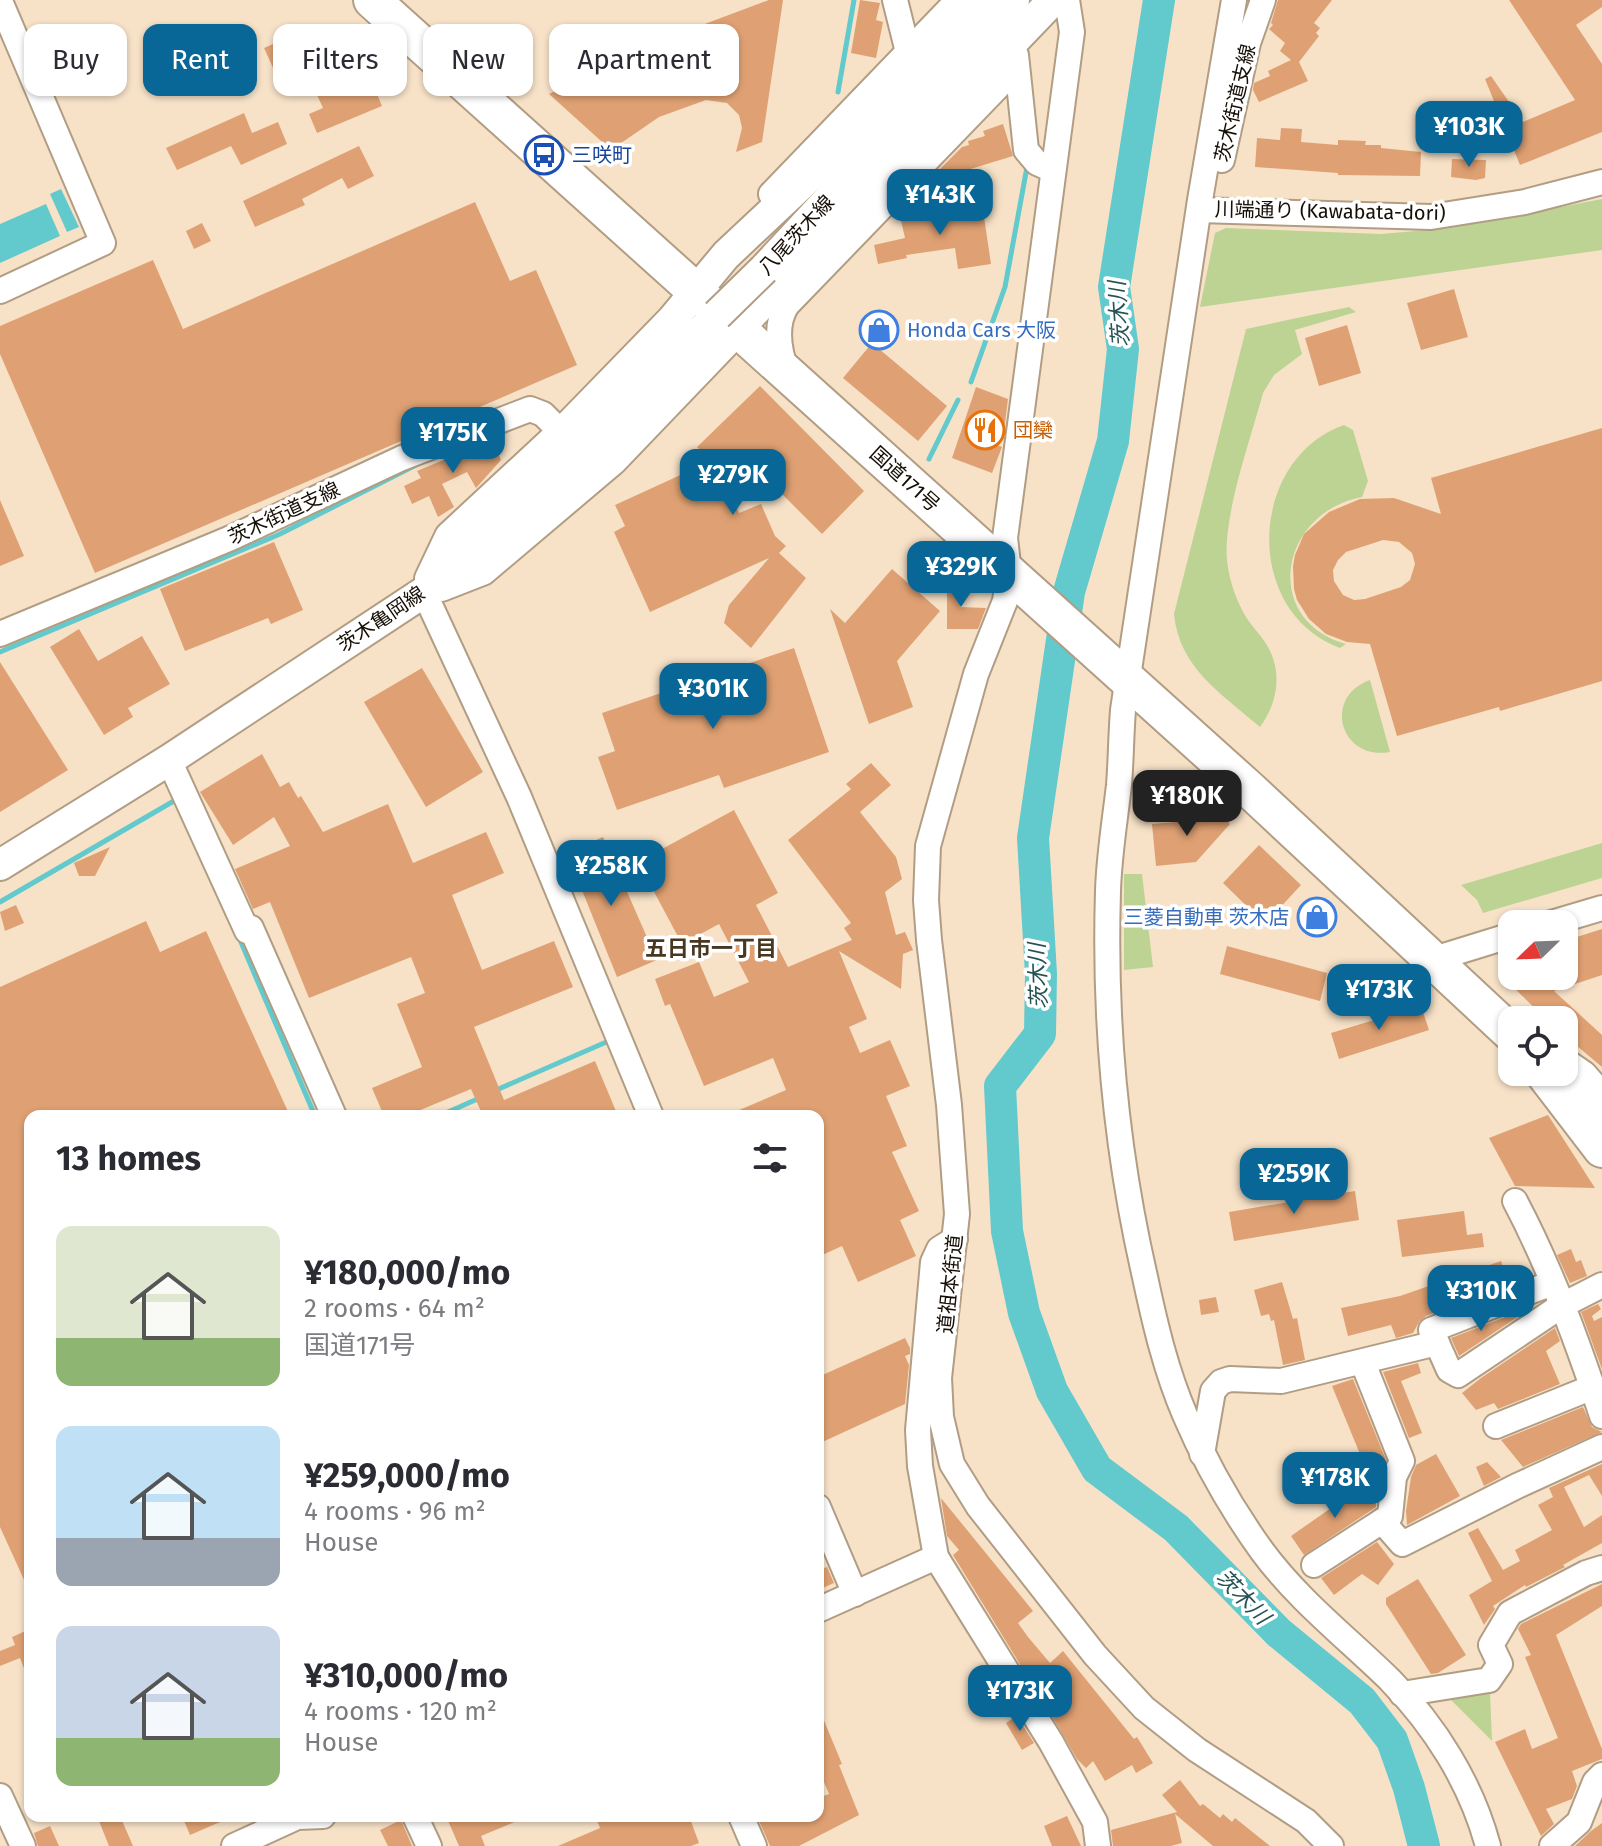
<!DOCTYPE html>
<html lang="en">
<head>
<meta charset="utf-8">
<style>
	:root { --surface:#fff; --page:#f2f2f3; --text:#2b2b33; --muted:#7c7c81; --accent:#086796 }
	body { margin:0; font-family:"Fira Sans","Noto Sans JP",sans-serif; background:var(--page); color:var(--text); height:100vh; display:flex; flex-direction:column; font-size:30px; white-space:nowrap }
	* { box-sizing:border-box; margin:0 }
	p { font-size:26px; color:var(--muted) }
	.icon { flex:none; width:44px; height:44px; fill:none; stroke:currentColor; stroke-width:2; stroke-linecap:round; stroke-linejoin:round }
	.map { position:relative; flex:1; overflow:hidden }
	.panel { position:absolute; left:24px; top:1110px; width:800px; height:712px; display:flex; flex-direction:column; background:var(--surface); border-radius:16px; box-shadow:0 2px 6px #0004 }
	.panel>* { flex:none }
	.guide { position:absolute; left:24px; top:24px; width:800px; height:72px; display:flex; gap:16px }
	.needle { width:52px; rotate:247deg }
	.controls { position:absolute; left:1498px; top:910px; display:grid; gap:16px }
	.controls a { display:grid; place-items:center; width:80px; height:80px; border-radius:16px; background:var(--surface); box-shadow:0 2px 6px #0004; font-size:40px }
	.price { position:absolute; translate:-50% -68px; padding:0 18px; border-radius:16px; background:var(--accent); color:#fff; font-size:26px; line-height:52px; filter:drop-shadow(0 2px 4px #0008) }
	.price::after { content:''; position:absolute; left:50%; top:48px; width:24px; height:18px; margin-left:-12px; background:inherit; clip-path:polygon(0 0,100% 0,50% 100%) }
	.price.on { background:#222; color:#fff }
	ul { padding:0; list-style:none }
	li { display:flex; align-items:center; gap:24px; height:200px; padding:0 32px }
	li span { display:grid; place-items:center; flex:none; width:224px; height:160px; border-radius:16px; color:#555 }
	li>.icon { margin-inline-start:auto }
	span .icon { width:96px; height:96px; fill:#fffc; stroke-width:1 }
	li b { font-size:34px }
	h2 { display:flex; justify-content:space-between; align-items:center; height:96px; padding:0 32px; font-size:34px }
	.pill { padding:0 28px; border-radius:16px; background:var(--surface); box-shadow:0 2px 6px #0004; font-size:28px; line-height:72px }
	.pill.on { background:var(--accent); color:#fff }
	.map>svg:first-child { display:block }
</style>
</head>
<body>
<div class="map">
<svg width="1602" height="1846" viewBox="0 0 1602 1846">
	<rect width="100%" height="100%" fill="#f7e2c8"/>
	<g fill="#bdd394">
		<polygon points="1602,199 1602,250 1200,307 1215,233 1226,228 1381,234 1450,228"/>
		<path d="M1349,307L1356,312L1295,330L1302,354L1274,375L1263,393C1251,438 1223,515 1227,560C1229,580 1236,600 1246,617C1253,628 1262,636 1268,647C1283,674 1277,704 1260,727C1222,694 1179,668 1174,614L1246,329Z"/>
		<path d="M1344,425L1353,430L1368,481L1362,497C1279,513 1261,620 1346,644L1340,648C1242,612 1248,459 1344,425Z"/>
		<path d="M1370,680L1390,752C1340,761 1322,697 1370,680Z"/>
		<polygon points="1602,843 1602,878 1483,913 1477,900 1461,885"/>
		<polygon points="1124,874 1142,874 1153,967 1124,970"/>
		<polygon points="1490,1693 1492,1741 1446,1695"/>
	</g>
	<g fill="#62c9cc">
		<polygon points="61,189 79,227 67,232 50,194"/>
		<polygon points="46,204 60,236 0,263 0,224"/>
	</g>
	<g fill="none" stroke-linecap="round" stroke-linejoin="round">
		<g stroke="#62c9cc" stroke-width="5">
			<polyline points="838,92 854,0"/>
			<polyline points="971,382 1005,287 1027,167"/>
			<polyline points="929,459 958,400"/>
			<polyline points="0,652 280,534 418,464"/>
			<polyline points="0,902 179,798"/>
			<polyline points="238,935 315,1116"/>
			<polyline points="494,1091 611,1040"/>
			<polyline points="439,1116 482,1097"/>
		</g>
		<polyline stroke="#62c9cc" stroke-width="32" points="1159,0 1114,287 1123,349 1113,441 1069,592 1033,838 1041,974 1040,1034 1000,1086 1007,1231 1024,1313 1052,1391 1097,1469 1176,1528 1279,1633 1362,1701 1392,1740 1409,1788 1424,1846"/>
	</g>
	<g fill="#dfa173" fill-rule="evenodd">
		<polygon points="769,0 783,0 762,142 736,152 742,128 739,115 727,103 706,100 659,117 611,150 549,94 646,46"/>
		<polygon points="860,0 880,3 876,20 883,22 876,58 851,53"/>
		<polygon points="1278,0 1332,0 1314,23 1320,28 1316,33 1319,36 1299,62 1308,81 1259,102 1253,90 1254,83 1270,76 1268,71 1291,60 1280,51 1285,43 1269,29 1273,25 1271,23"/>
		<polygon points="1509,0 1602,0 1602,7 1576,25 1602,64 1602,132 1520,165 1485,79 1491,76 1523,122 1575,100"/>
		<polygon points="307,29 332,85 367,70 382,106 317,133 309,114 323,108 311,82 285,94 264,48"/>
		<polygon points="244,113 252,133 278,122 287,144 241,165 231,146 177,170 166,148"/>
		<polygon points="1003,124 1013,156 964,171 965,174 943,182 939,170 962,147 969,145 968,141 985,136 983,131"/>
		<polygon points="1281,128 1302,129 1301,142 1338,145 1338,140 1366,141 1365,145 1381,145 1381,148 1421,152 1420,176 1338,175 1338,173 1255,167 1257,138 1280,140"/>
		<polygon points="359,146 374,176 348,189 342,178 302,199 305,205 255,227 243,201"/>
		<polygon points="1452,159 1486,160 1485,178 1476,180 1451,177"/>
		<polygon points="475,202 510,281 536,270 577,365 95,573 0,354 0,326 153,260 183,329"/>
		<polygon points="929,204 932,217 983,210 991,264 958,269 955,248 906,255 907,258 878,264 874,245 905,238 899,212"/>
		<polygon points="202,223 211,241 194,249 186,231"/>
		<polygon points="1454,289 1468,337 1421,350 1407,303"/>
		<polygon points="1347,325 1361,373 1319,386 1305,338"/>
		<polygon points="872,343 947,406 918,441 843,378"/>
		<polygon points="760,386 864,491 822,534 737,449 742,460 723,478 739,513 761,504 775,536 786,546 779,553 806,578 751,648 724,623 729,605 769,558 650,612 614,532 625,526 615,505 711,461 697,447"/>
		<polygon points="976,387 1008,399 1005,423 997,445 1002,447 992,473 952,458"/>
		<path d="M1602,428V681L1500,711L1499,707L1397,736L1370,644L1347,642L1326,634L1309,619L1297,600L1294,589L1293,566L1295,555L1304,534L1329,512L1360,499L1394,498L1441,514L1431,478ZM1383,540L1399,542L1412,553L1415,564L1410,580L1401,587L1365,599L1354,600L1343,595L1334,581L1333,570L1338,560L1346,552Z"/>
		<polygon points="492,440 501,460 476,488 467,472 442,484 454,507 438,517 429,496 412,504 404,486 421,478 417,471"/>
		<polygon points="0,500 24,556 0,566"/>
		<polygon points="274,542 303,610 271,624 268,618 185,651 160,589"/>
		<polygon points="892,569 940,611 897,661 913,707 869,724 830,609 845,623"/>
		<polygon points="947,577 959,577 960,607 986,608 978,629 947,629"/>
		<polygon points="79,629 98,661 142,636 170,684 128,708 133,717 104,735 50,647"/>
		<polygon points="794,648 829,752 724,788 719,775 617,810 598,757 615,751 602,713"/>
		<polygon points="0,662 68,770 0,812"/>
		<polygon points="422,668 483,772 426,807 364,702"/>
		<polygon points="262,754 280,787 289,782 298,798 301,796 323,832 388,804 413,863 486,832 504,873 452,895 482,970 554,941 573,987 474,1027 504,1100 595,1061 618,1116 483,1116 471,1089 406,1116 384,1116 372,1088 422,1067 397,1004 425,993 411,957 309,998 270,902 253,909 235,869 290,846 274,817 233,845 200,792"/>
		<polygon points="871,763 891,785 860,812 896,857 902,879 885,892 896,935 905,932 913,950 903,954 901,989 839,951 867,1019 849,1027 860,1053 890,1040 910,1086 886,1096 907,1146 892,1152 919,1211 900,1220 916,1256 858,1282 842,1246 818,1257 818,1116 725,1116 786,1090 773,1058 704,1086 670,1004 665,1006 655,979 699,962 714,997 749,982 719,924 682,944 638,862 734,810 778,893 756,905 788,967 852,940 844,928 851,923 788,840 851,789 846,784"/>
		<polygon points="1207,806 1214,807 1230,824 1196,862 1156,866 1152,824 1201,820 1200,810"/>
		<polygon points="603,837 657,960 617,977 567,853"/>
		<polygon points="1259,845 1301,885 1265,924 1223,883"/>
		<polygon points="110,847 95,876 79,876 74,863"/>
		<polygon points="16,905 24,923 5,931 0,912"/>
		<polygon points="146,921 160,952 206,931 290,1116 30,1116 30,1593 0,1527 0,987"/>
		<polygon points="1602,929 1602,975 1554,991 1602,1035 1602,1067 1564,1035 1564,1020 1547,1020 1511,985 1519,976 1574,976 1564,941"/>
		<polygon points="1227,946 1327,973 1320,1001 1220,974"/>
		<polygon points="1421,1006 1429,1030 1339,1059 1331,1033"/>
		<polygon points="1548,1115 1595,1188 1515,1186 1489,1138"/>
		<polygon points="1355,1191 1359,1220 1234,1241 1229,1212"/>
		<polygon points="1464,1211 1467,1235 1482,1233 1484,1247 1402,1257 1397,1220"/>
		<polygon points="1571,1249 1576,1262 1581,1260 1587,1276 1570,1283 1557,1255"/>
		<polygon points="1501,1261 1509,1284 1426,1316 1419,1322 1413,1333 1396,1338 1391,1325 1348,1336 1341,1308 1400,1296"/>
		<polygon points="1282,1282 1293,1319 1297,1318 1305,1360 1283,1365 1274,1320 1271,1321 1269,1314 1261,1316 1254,1290"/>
		<polygon points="1216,1297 1219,1312 1201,1315 1199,1300"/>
		<polygon points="1598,1304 1601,1309 1592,1316 1594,1321 1602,1317 1602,1369 1581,1312"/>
		<polygon points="1534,1306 1459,1356 1451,1338"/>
		<polygon points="1555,1328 1560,1341 1546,1351 1560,1384 1498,1409 1494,1403 1476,1410 1462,1393 1481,1378"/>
		<polygon points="905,1338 910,1348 910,1354 905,1356 909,1365 905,1404 818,1444 818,1377"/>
		<polygon points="1418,1363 1421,1373 1401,1381 1422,1433 1409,1438 1383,1372"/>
		<polygon points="1353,1379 1386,1460 1380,1472 1369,1476 1332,1386"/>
		<polygon points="1583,1407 1592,1427 1602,1432 1523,1467 1501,1440"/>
		<polygon points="1436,1454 1460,1496 1407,1525 1406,1511 1411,1477 1416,1465"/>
		<polygon points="1487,1462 1501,1477 1484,1486 1476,1467"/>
		<polygon points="1602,1464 1602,1496 1589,1475 1564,1487 1584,1527 1602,1515 1602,1543 1563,1565 1565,1567 1526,1587 1525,1585 1493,1606 1495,1609 1484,1625 1469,1595 1492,1581 1468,1533 1478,1528 1503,1570 1520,1561 1515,1550 1552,1530 1538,1505 1553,1497 1549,1488"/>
		<polygon points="1364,1485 1376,1504 1376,1507 1304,1555 1291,1536"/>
		<polygon points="941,1498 1033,1611 1018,1623 1028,1637 1050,1663 1063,1651 1134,1739 1137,1737 1153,1763 1136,1773 1132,1765 1105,1781 1093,1761 1086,1768 1077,1759 1043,1701 1046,1699 1029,1679 953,1555 959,1550 947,1536"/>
		<polygon points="1377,1542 1394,1564 1378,1585 1362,1574 1334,1595 1321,1578"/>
		<polygon points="827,1567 834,1583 818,1590 818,1570"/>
		<polygon points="1418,1579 1466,1655 1438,1673 1431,1674 1386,1604 1386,1598"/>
		<polygon points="1602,1584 1602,1606 1556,1635 1602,1749 1602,1759 1572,1771 1577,1786 1572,1799 1546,1809 1554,1824 1541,1836 1495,1742 1525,1729 1532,1749 1558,1738 1525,1657 1531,1655 1518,1629 1521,1624"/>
		<polygon points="30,1629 30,1681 29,1681 20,1658 0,1666 0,1651 15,1645 12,1637"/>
		<polygon points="818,1706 842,1764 839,1765 859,1815 799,1846 770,1846 757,1816 818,1816 818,1798 829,1794 818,1768"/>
		<polygon points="1017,1716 1034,1743 1022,1750 1006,1723"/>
		<polygon points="1180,1780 1200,1806 1203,1804 1220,1818 1223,1814 1232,1822 1235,1818 1270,1846 1213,1846 1175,1814 1182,1843 1171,1846 1113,1846 1111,1830 1177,1812 1162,1795"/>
		<polygon points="97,1816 120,1816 133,1846 109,1846"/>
		<polygon points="182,1816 234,1816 190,1835"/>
		<polygon points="446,1816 529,1816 481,1836 485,1846 459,1846"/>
		<polygon points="595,1816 689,1816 699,1843 691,1846 558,1846 600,1828"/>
		<polygon points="1067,1816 1081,1846 1052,1846 1044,1826"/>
		<polygon points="401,1820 412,1846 388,1846 380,1830"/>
		<polygon points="1602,1823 1602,1846 1575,1846 1591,1831"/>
		<polygon points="50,1826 59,1846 38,1846 34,1833"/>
	</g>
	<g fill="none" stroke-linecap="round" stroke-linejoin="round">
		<defs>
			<g id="minor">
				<polyline points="895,0 908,52"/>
				<polyline points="1067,0 1072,32 1005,538 1009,573 1005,601 976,674 928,846 926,900 929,940 949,1105 957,1214 939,1378 941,1417 952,1464 978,1506 1095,1655 1144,1708 1197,1750 1306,1821 1331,1846"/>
				<path d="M1234,0L1200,200L1123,710C1121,735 1121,760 1119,785C1115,820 1109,855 1108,891C1104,1020 1116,1151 1145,1277C1155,1324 1166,1371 1185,1415C1206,1464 1231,1508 1262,1551C1298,1600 1347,1638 1390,1680C1435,1726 1471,1783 1488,1846"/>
				<polyline points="0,1 103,243 0,291"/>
				<polyline points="1016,55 1026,150 1037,163 1053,170"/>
				<polyline points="1222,160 1248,43 1263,0"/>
				<polyline points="771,194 958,0"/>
				<polyline points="1199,210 1431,217 1525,202 1602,182"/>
				<path d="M787,373C779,351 774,325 787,305L1017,67"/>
				<polyline points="424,592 519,797 651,1116"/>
				<polyline points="0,634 231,538 402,458 530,409 543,414 562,433"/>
				<polyline points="169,760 247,931 251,928 334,1116"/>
				<polyline points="1548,924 1602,908"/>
				<polyline points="1431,960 1512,935"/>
				<path d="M1515,1201C1551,1269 1578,1343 1602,1416"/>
				<polyline points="1437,1343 1431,1330 1552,1283"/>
				<polyline points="1496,1426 1593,1387"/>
				<polyline points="1202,1454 1213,1391 1221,1382 1230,1379 1281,1381 1437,1343 1449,1370 1458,1375 1561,1306 1602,1285"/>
				<polyline points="818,1507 855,1594"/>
				<polyline points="1382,1521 1402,1544 1517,1486 1602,1447"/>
				<polyline points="936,1557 1051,1742 1095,1822 1098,1846"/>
				<polyline points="1314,1565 1390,1516 1394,1477 1402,1461 1363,1363"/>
				<polyline points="818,1610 936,1557 920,1466 918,1430 933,1262 939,1249 955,1239"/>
				<polyline points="1402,1694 1489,1680 1500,1664 1491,1645 1510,1613 1586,1573 1602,1568"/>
				<polyline points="0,1796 23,1846"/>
				<polyline points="415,1816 429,1846"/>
				<polyline points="741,1816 754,1846"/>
				<polyline points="234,1846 297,1817 323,1816"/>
				<polyline points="1552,1846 1579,1822 1595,1782 1602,1775"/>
			</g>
			<g id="major">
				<polyline points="764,269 1014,0"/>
				<polyline points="430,579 450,537 562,433 672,320 726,255 892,99 989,0"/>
				<polyline points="441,586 482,570 612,460 1053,0"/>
				<polyline points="0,865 169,760 424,592 548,486 717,315"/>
			</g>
			<g id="highway">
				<polyline points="372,0 1249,789 1512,1034"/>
				<polyline points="1564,1067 1580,1078 1602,1103"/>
				<polyline points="1543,1072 1602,1149"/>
			</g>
		</defs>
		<use href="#minor" stroke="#b19d84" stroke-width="28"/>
		<use href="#major" stroke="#b19d84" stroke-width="34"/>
		<use href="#highway" stroke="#b19d84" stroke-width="40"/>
		<use href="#minor" stroke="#fff" stroke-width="24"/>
		<use href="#major" stroke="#fff" stroke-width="30"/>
		<use href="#highway" stroke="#fff" stroke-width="36"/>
		<defs>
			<polyline id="major-bridge" points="717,315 764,269"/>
		</defs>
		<use href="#major-bridge" stroke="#b19d84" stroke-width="34" stroke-linecap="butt"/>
		<use href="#major-bridge" stroke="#fff" stroke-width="30"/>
	</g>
	<defs>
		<symbol id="bus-ring" viewBox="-11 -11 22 22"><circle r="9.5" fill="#fff" stroke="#1a4fb4" stroke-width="1.5"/><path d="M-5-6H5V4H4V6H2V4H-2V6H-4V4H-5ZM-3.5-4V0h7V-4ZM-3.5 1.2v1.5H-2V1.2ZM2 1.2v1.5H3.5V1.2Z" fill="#1a4fb4"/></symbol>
		<symbol id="shop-ring" viewBox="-11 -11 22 22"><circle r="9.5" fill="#fff" stroke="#3f7fe0" stroke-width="1.5"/><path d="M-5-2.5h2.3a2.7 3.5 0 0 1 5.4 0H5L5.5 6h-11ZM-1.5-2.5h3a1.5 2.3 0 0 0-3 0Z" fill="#3f7fe0"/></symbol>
		<symbol id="restaurant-ring" viewBox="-11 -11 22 22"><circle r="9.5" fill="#fff" stroke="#e8710a" stroke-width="1.5"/><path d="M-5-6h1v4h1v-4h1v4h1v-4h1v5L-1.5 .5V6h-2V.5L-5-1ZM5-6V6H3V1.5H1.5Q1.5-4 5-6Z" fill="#e8710a"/></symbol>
	</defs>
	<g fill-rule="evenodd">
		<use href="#bus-ring" x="522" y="133" width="44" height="44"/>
		<use href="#shop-ring" x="857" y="308" width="44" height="44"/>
		<use href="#restaurant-ring" x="963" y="408" width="44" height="44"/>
		<use href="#shop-ring" x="1295" y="895" width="44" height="44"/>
	</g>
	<g text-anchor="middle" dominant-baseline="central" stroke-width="7" stroke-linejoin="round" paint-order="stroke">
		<g font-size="20" fill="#160f06" stroke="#fff">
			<text transform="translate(1235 103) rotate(-77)">茨木街道支線</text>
			<text transform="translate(1330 211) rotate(1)">川端通り (Kawabata-dori)</text>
			<text transform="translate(796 235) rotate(-47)">八尾茨木線</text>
			<text transform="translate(905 479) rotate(42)">国道171号</text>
			<text transform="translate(284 513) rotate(-25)">茨木街道支線</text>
			<text transform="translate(381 619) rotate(-34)">茨木亀岡線</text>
			<text transform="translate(950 1284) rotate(-84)">道祖本街道</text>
		</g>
		<g font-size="20" fill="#164399" stroke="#fff" text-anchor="start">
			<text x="572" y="155">三咲町</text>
		</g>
		<g font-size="20" fill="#366cbe" stroke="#fff" text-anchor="start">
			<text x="907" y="330">Honda Cars 大阪</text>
			<text x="1289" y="917" text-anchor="end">三菱自動車 茨木店</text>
		</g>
		<g font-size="20" fill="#c56008" stroke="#fff" text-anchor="start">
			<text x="1013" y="430">団欒</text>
		</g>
		<g font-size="22" font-style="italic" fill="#255354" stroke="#fff">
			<text transform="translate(1119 314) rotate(-94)">茨木川</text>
			<text transform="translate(1038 976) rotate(-92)">茨木川</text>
			<text transform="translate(1243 1597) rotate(46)">茨木川</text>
		</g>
		<g font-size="22" font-weight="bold" fill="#483721" stroke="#fff">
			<text x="711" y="948">五日市一丁目</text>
		</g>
	</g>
</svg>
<div class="controls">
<a><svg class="needle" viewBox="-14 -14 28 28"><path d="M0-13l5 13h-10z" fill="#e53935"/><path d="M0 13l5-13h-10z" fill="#7c7c81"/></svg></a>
<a><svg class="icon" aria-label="locate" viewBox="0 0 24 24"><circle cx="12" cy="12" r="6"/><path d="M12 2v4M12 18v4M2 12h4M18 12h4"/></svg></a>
</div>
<b class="price" style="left:1469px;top:169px">¥103K</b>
<b class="price" style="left:940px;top:237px">¥143K</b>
<b class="price" style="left:453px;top:475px">¥175K</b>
<b class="price" style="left:733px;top:517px">¥279K</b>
<b class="price" style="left:961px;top:609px">¥329K</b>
<b class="price" style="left:713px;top:731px">¥301K</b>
<b class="price on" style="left:1187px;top:838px">¥180K</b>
<b class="price" style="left:611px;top:908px">¥258K</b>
<b class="price" style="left:1379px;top:1032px">¥173K</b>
<b class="price" style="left:1294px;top:1216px">¥259K</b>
<b class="price" style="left:1481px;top:1333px">¥310K</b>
<b class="price" style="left:1335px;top:1520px">¥178K</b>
<b class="price" style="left:1020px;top:1733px">¥173K</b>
<div class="guide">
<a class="pill">Buy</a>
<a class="pill on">Rent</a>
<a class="pill">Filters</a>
<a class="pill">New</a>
<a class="pill">Apartment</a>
</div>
<section class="panel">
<h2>13 homes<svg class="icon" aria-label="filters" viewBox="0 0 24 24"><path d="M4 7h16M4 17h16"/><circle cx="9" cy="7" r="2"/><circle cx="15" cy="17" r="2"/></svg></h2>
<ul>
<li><span style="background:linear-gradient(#dfe7d0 70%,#8fb573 0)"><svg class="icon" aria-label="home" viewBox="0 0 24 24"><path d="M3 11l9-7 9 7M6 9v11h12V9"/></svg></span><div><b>¥180,000/mo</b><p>2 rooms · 64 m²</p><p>国道171号</p></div></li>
<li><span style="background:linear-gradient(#bfe0f5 70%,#9aa5b1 0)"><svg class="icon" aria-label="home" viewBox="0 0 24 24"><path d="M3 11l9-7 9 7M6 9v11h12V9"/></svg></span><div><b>¥259,000/mo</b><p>4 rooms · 96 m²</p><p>House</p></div></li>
<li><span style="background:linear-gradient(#c9d6e8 70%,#8fb573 0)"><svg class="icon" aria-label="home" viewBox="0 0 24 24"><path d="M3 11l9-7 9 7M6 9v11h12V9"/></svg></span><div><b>¥310,000/mo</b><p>4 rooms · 120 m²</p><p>House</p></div></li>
</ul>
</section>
</div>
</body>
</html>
